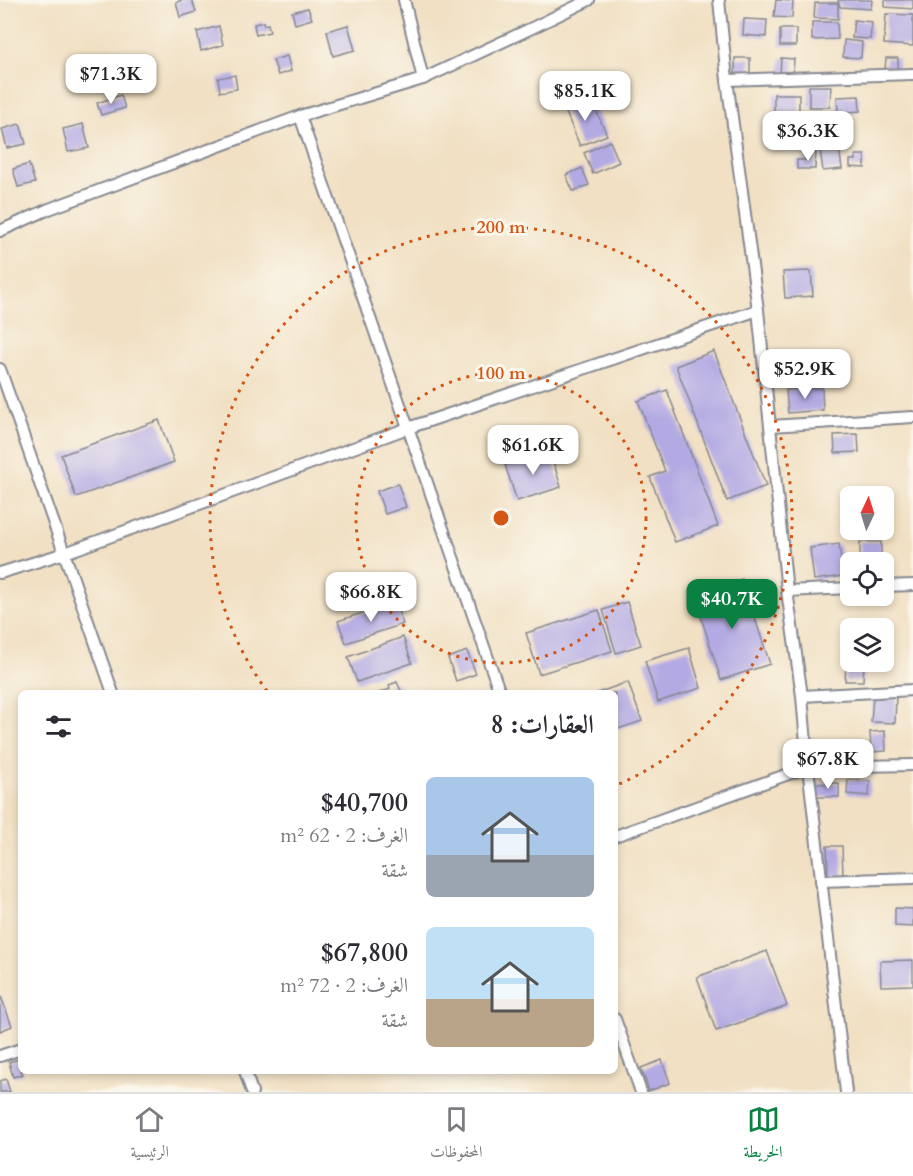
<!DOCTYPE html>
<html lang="ar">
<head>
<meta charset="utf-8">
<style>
	:root { --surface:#fff; --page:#f2f2f3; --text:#2b2b33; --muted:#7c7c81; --line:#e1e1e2; --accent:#0b8043 }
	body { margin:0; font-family:Cardo,Amiri,serif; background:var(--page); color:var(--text); direction:rtl; height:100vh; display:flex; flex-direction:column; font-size:22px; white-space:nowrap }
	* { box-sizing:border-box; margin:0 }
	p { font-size:20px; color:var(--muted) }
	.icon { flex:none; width:33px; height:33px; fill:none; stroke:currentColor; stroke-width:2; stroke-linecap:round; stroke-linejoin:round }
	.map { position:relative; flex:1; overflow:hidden; direction:ltr }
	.side { position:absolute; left:18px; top:690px; width:600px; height:384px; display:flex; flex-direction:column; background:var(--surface); border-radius:9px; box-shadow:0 3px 9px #0003; direction:rtl }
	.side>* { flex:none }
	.needle { width:39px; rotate:4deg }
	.tools { position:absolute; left:840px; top:486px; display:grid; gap:12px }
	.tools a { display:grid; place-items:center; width:54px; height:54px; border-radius:9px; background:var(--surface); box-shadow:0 3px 9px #0003; font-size:30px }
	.price { position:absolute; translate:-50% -51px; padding:0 14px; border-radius:12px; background:#fff; color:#222; font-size:20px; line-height:39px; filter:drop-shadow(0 2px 3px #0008) }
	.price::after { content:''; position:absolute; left:50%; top:36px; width:18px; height:14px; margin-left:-9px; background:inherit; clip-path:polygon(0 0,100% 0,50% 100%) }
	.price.selected { background:var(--accent); color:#fff }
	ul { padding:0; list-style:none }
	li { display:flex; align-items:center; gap:18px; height:150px; padding:0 24px }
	li span { display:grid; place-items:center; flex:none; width:168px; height:120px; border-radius:9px; color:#555 }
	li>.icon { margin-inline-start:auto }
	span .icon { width:72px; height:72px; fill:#fffc; stroke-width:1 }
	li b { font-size:26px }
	h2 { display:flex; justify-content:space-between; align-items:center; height:72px; padding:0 24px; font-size:26px }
	.tab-bar { display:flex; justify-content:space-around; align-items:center; height:84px; border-top:2px solid var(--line); background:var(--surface); font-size:16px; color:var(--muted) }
	.tab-bar a { display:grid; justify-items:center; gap:3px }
	.tab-bar .selected { color:var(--accent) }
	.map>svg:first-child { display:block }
</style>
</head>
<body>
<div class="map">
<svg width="913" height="1092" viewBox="0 0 913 1092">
	<rect width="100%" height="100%" fill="#fbf7ec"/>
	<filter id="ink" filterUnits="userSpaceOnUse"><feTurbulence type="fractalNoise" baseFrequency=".0167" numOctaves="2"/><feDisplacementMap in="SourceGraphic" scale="12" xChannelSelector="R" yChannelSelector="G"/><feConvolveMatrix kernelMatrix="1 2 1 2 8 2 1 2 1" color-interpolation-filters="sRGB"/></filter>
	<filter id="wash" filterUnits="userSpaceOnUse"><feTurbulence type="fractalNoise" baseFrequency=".008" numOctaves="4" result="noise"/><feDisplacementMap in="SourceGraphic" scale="24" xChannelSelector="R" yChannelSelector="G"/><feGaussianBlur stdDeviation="1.35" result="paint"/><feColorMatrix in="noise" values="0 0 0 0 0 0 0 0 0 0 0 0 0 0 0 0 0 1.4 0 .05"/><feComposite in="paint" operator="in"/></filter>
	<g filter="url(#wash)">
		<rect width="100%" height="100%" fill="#f1e0c3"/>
		<g id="blocks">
			<g fill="#b4aae3">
				<polygon points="183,0 192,0 196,12 180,17 176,2"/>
				<polygon points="776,0 793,1 792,18 774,17"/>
				<polygon points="838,0 872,0 871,9 840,7"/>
				<polygon points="885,0 913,0 913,9 885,7"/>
				<polygon points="815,3 838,3 838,19 814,18"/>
				<polygon points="308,8 312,19 295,24 292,12"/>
				<polygon points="886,14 913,15 913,46 884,44"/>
				<polygon points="744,19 767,20 766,37 743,35"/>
				<polygon points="854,20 872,22 870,39 852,38"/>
				<polygon points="263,22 264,25 268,24 270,32 256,35 254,24"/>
				<polygon points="812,22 837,22 838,39 812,40"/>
				<polygon points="348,25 355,50 333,56 327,31"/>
				<polygon points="219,26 223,45 201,51 197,32"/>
				<rect x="780" y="29" width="16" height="17"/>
				<polygon points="844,40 862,42 861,58 843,57"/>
				<polygon points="287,56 291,71 278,75 273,60"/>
				<rect x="735" y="58" width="15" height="19"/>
				<polygon points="781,58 794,59 793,75 780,74"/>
				<polygon points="886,58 898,58 898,71 885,70"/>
				<polygon points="235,75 237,89 220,92 218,78"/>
				<polygon points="809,86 831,86 830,107 809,107"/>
				<rect x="774" y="94" width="25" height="22"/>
				<polygon points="121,95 125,108 101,115 97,103"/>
				<polygon points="859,96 860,111 838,113 837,97"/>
				<polygon points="590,97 607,135 580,146 564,108"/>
				<polygon points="20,124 26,144 7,148 2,129"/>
				<polygon points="83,124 89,148 68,152 63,129"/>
				<polygon points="610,141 619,162 593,174 584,153"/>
				<polygon points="839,147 842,169 823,171 820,150"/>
				<polygon points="807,152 816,152 815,169 797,169 797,160 807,160"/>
				<polygon points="856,155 865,155 865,168 850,167 850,160 856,160"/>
				<polygon points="29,164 35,183 18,187 13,169"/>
				<polygon points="582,168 589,185 573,191 566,175"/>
				<polygon points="811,271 813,296 785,298 783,272"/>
				<polygon points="714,351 766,486 727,501 676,366"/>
				<polygon points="822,388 823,410 788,413 786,390"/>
				<polygon points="667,390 718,526 675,542 650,477 665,471 638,401"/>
				<polygon points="159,420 174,462 76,497 61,455"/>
				<polygon points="858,434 859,452 835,453 834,435"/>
				<polygon points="550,451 561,487 517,501 505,465"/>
				<polygon points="398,484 406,507 385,514 377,491"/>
				<rect x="860" y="542" width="21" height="20"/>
				<polygon points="839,544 843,576 814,580 810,548"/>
				<polygon points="742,579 770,664 721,680 694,595"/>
				<polygon points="395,602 403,624 346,643 338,621"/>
				<polygon points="627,602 641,645 616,653 603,610"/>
				<polygon points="599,610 612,651 539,674 526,633"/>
				<polygon points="403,637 412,663 357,682 348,657"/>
				<polygon points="689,648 701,688 658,702 645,661"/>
				<polygon points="467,651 476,674 456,681 448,658"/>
				<polygon points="846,662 864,662 863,681 845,681"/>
				<polygon points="397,682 402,693 379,693 390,689 389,685"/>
				<polygon points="628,682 642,721 615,730 615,693 597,693"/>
				<polygon points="873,696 896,697 895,723 871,722"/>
				<polygon points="885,731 886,751 871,752 870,732"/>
				<polygon points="848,780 870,781 869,796 847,794"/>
				<polygon points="839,783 839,797 816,797 816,784"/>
				<polygon points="827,846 842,846 843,876 828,877"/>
				<polygon points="895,908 913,909 913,927 895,926"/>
				<polygon points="767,951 787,1006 716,1031 697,977"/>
				<polygon points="913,960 913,985 881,986 880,961"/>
				<polygon points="0,994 12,1026 0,1031"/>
				<polygon points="19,1059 21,1071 23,1074 13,1077 9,1062"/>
				<polygon points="662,1060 670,1083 649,1091 641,1068"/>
				<polygon points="6,1079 10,1092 0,1092 0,1081"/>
			</g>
		</g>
	</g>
	<g filter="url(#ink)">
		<use href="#blocks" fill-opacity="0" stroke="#868890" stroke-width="1.5"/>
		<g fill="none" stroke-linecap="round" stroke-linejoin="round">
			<defs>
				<g id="minor">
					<polyline points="404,0 423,79"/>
					<polyline points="719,0 727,80 758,310 787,591 802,696 808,767 846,1092"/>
					<polyline points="727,80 913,74"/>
					<polyline points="300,116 500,693"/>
					<polyline points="0,231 49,209 300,116 423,79 534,27 589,0"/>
					<polyline points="0,369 113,693"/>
					<polyline points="771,426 913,417"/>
					<polyline points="0,573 65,553 408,428 758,310"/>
					<polyline points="884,586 913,585"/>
					<polyline points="787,591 850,588"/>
					<polyline points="802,696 913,690"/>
					<polyline points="615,836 808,767 913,765"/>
					<polyline points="821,881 913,878"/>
					<polyline points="615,1019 641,1092"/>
					<polyline points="0,1056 21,1049"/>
					<polyline points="245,1071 252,1092"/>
				</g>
			</defs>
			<use href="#minor" stroke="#868890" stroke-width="14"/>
			<use href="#minor" stroke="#fff" stroke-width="10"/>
		</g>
	</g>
	<g fill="none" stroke="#d45514" stroke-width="3" stroke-dasharray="3 6">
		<circle cx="501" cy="518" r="145"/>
		<path d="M267 691A291 291 0 1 1 617 785"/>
	</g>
	<circle cx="501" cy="518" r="9" fill="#d45514" stroke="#fbf7ec" stroke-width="3"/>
	<g font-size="18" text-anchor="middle" font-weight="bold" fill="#d45514" stroke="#fbf7ec" stroke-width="6" stroke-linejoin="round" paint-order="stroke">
		<text x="501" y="233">200 m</text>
		<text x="501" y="379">100 m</text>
	</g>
</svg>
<div class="tools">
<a><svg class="needle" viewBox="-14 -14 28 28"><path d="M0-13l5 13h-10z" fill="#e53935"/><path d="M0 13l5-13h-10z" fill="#7c7c81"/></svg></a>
<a><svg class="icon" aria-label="locate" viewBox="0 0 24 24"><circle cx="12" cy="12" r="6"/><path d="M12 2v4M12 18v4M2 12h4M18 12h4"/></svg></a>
<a><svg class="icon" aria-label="layers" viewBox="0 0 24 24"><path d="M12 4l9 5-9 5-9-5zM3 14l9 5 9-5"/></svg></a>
</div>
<b class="price" style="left:111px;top:105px">$71.3K</b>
<b class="price" style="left:585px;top:122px">$85.1K</b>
<b class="price" style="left:808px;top:162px">$36.3K</b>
<b class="price" style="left:805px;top:400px">$52.9K</b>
<b class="price" style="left:533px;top:476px">$61.6K</b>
<b class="price" style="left:371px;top:623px">$66.8K</b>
<b class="price selected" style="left:732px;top:630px">$40.7K</b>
<b class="price" style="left:828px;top:790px">$67.8K</b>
<section class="side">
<h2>العقارات: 8<svg class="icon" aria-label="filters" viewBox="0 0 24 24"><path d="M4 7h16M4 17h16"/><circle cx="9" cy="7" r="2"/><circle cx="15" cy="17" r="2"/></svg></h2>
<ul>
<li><span style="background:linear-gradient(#a9c7e8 65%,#9aa5b1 0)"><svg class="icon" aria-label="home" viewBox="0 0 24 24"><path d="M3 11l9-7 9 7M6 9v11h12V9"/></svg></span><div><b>$40,700</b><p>الغرف: 2 · 62 m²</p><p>شقة</p></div></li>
<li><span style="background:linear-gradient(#bfe0f5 60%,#b9a48a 0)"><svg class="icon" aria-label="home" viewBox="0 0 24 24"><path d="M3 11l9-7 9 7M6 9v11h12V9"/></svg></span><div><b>$67,800</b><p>الغرف: 2 · 72 m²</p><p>شقة</p></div></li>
</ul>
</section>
</div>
<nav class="tab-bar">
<a class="selected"><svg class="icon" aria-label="map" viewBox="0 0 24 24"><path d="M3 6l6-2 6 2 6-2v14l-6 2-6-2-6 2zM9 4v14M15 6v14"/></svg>الخريطة</a>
<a><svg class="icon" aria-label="saved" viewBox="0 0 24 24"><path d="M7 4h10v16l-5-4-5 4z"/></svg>المحفوظات</a>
<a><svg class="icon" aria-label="home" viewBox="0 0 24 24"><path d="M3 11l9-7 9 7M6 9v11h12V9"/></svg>الرئيسية</a>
</nav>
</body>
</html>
